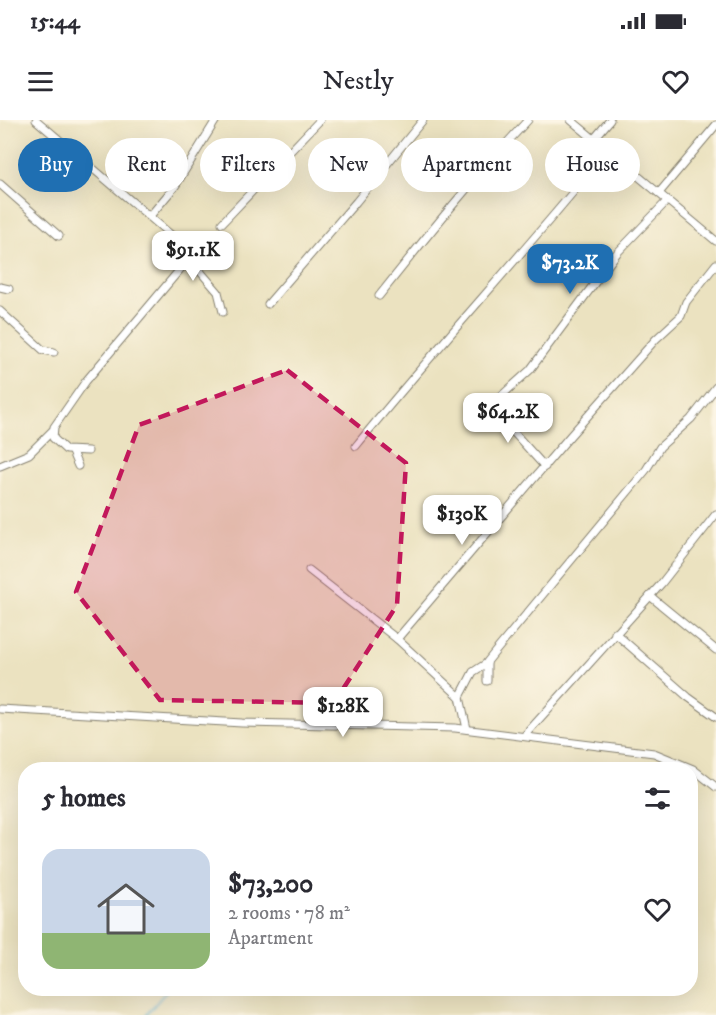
<!DOCTYPE html>
<html lang="en">
<head>
<meta charset="utf-8">
<style>
	:root { --surface:#fff; --page:#f7f7f7; --text:#2b2b33; --muted:#7c7c81; --accent:#1f6fb2 }
	body { margin:0; font-family:"IM FELL DW Pica",serif; background:var(--page); color:var(--text); height:100vh; display:flex; flex-direction:column; font-size:22px; white-space:nowrap }
	* { box-sizing:border-box; margin:0 }
	p { font-size:20px; color:var(--muted) }
	.icon { flex:none; width:33px; height:33px; fill:none; stroke:currentColor; stroke-width:2; stroke-linecap:round; stroke-linejoin:round }
	.map { position:relative; flex:1; overflow:hidden }
	.side { position:absolute; left:18px; top:642px; width:680px; height:234px; display:flex; flex-direction:column; background:var(--surface); border-radius:24px; box-shadow:0 6px 24px #0002 }
	.side>* { flex:none }
	.hud { position:absolute; left:18px; top:18px; width:681px; height:54px; display:flex; gap:12px }
	.price { position:absolute; translate:-50% -51px; padding:0 14px; border-radius:12px; background:#fff; color:#222; font-size:20px; line-height:39px; filter:drop-shadow(0 2px 3px #0008) }
	.price::after { content:''; position:absolute; left:50%; top:36px; width:18px; height:14px; margin-left:-9px; background:inherit; clip-path:polygon(0 0,100% 0,50% 100%) }
	.price.on { background:var(--accent); color:#fff }
	ul { padding:0; list-style:none }
	li { display:flex; align-items:center; gap:18px; height:150px; padding:0 24px }
	li span { display:grid; place-items:center; flex:none; width:168px; height:120px; border-radius:18px; color:#555 }
	li>.icon { margin-inline-start:auto }
	span .icon { width:72px; height:72px; fill:#fffc; stroke-width:1 }
	li b { font-size:26px }
	h2 { display:flex; justify-content:space-between; align-items:center; height:72px; padding:0 24px; font-size:26px }
	.pill { padding:0 21px; border-radius:27px; background:var(--surface); box-shadow:0 6px 24px #0002; font-size:21px; line-height:54px }
	.pill.on { background:var(--accent); color:#fff }
	.status { display:flex; justify-content:space-between; align-items:center; height:42px; padding:0 30px; background:var(--surface); direction:ltr }
	.status svg { height:16px; fill:currentColor }
	header { display:flex; justify-content:space-between; align-items:center; height:78px; padding:0 24px; background:var(--surface); font-size:27px; font-weight:600 }
	.map>svg:first-child { display:block }
</style>
</head>
<body>
<div class="status"><b>15:44</b><svg viewBox="0 0 49 12"><path d="M0 12V9h3v3zM5 12V6h3v6zM10 12V3h3v9zM15 12V0h3v12zM26 1h20v11H26zM47 4h2v5h-2z"/></svg></div>
<header><svg class="icon" aria-label="menu" viewBox="0 0 24 24"><path d="M4 6h16M4 12h16M4 18h16"/></svg>Nestly<svg class="icon" aria-label="heart" viewBox="0 0 24 24"><path d="M12 20l-8-8c-3-5 5-10 8-4 3-6 11-1 8 4z"/></svg></header>
<div class="map">
<svg width="716" height="895" viewBox="0 0 716 895">
	<rect width="100%" height="100%" fill="#fcf5e5"/>
	<filter id="ink" filterUnits="userSpaceOnUse"><feTurbulence type="fractalNoise" baseFrequency=".0167" numOctaves="2"/><feDisplacementMap in="SourceGraphic" scale="12" xChannelSelector="R" yChannelSelector="G"/><feConvolveMatrix kernelMatrix="1 2 1 2 8 2 1 2 1" color-interpolation-filters="sRGB"/></filter>
	<filter id="wash" filterUnits="userSpaceOnUse"><feTurbulence type="fractalNoise" baseFrequency=".008" numOctaves="4" result="noise"/><feDisplacementMap in="SourceGraphic" scale="24" xChannelSelector="R" yChannelSelector="G"/><feGaussianBlur stdDeviation="1.35" result="paint"/><feColorMatrix in="noise" values="0 0 0 0 0 0 0 0 0 0 0 0 0 0 0 0 0 1.4 0 .05"/><feComposite in="paint" operator="in"/></filter>
	<g filter="url(#wash)">
		<rect width="100%" height="100%" fill="#ebe2c0"/>
		<g fill="none" stroke-linecap="round" stroke-linejoin="round">
			<polyline stroke="#5bb2d8" stroke-width="1.5" points="146,895 169,868"/>
		</g>
	</g>
	<g filter="url(#ink)">
		<g fill="none" stroke-linecap="round" stroke-linejoin="round">
			<defs>
				<g id="minor">
					<polyline points="36,0 171,115 187,124 193,143 218,172 223,192"/>
					<polyline points="571,0 716,121"/>
					<polyline points="594,19 610,0"/>
					<polyline points="0,64 59,116"/>
					<polyline points="659,73 716,5"/>
					<polyline points="150,96 176,65 216,0"/>
					<polyline points="222,103 320,0"/>
					<polyline points="0,167 9,169"/>
					<path d="M379,176C426,117 476,55 528,0"/>
					<polyline points="268,184 356,82 423,0"/>
					<polyline points="0,191 43,230 54,232"/>
					<path d="M356,326C438,225 526,131 608,30"/>
					<polyline points="88,331 66,330 53,318 54,307 86,261 182,147 193,143"/>
					<polyline points="72,332 78,346"/>
					<polyline points="0,346 29,334 52,311"/>
					<polyline points="545,347 490,286 530,250 617,133 667,81"/>
					<polyline points="309,450 397,519 460,577 467,609"/>
					<polyline points="650,476 716,530"/>
					<polyline points="615,513 688,577 716,597"/>
					<polyline points="397,519 570,316 656,219 681,196 686,182 716,144"/>
					<polyline points="487,561 487,542 495,532 646,350 660,327 691,299 716,267"/>
					<polyline points="460,577 473,552 487,543"/>
					<polyline points="0,589 242,603 455,608 654,633 693,649 716,667"/>
					<polyline points="524,616 661,464 716,394"/>
				</g>
			</defs>
			<use href="#minor" stroke="#847f6e" stroke-width="9"/>
			<use href="#minor" stroke="#fff" stroke-width="7"/>
		</g>
	</g>
	<path fill="#c2185b" fill-opacity="0.2" stroke="#c2185b" stroke-width="4.5" stroke-dasharray="12 8" stroke-linejoin="round" d="M287,250L406,343L397,485L334,583L160,580L76,472L139,305Z"/>
</svg>
<b class="price" style="left:193px;top:162px">$91.1K</b>
<b class="price on" style="left:570px;top:175px">$73.2K</b>
<b class="price" style="left:508px;top:324px">$64.2K</b>
<b class="price" style="left:462px;top:426px">$130K</b>
<b class="price" style="left:343px;top:618px">$128K</b>
<div class="hud">
<a class="pill on">Buy</a>
<a class="pill">Rent</a>
<a class="pill">Filters</a>
<a class="pill">New</a>
<a class="pill">Apartment</a>
<a class="pill">House</a>
</div>
<section class="side">
<h2>5 homes<svg class="icon" aria-label="filters" viewBox="0 0 24 24"><path d="M4 7h16M4 17h16"/><circle cx="9" cy="7" r="2"/><circle cx="15" cy="17" r="2"/></svg></h2>
<ul>
<li><span style="background:linear-gradient(#c9d6e8 70%,#8fb573 0)"><svg class="icon" aria-label="home" viewBox="0 0 24 24"><path d="M3 11l9-7 9 7M6 9v11h12V9"/></svg></span><div><b>$73,200</b><p>2 rooms · 78 m²</p><p>Apartment</p></div><svg class="icon" aria-label="heart" viewBox="0 0 24 24"><path d="M12 20l-8-8c-3-5 5-10 8-4 3-6 11-1 8 4z"/></svg></li>
</ul>
</section>
</div>
</body>
</html>
